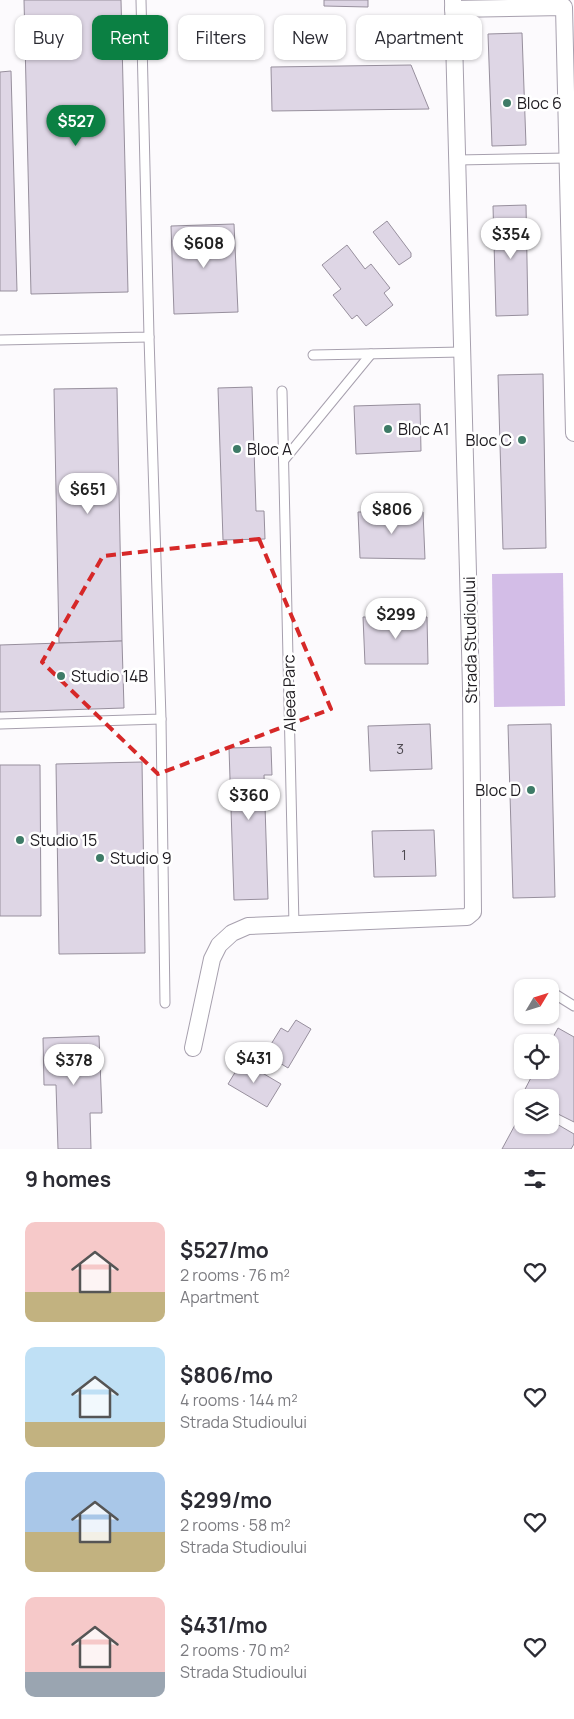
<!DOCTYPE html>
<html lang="en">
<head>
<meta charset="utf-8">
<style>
	:root { --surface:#fff; --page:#f7f7f7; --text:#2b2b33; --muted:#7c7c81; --accent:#0b8043 }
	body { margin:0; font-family:Manrope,sans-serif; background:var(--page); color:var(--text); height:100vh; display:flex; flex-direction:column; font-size:19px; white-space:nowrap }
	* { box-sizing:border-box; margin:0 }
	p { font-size:16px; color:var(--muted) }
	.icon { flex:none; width:28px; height:28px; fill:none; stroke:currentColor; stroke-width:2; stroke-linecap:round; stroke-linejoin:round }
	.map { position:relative; height:1149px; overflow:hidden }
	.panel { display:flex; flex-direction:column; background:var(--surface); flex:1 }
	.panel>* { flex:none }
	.banner { position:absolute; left:15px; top:15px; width:545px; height:45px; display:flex; gap:10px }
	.needle { width:32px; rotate:52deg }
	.controls { position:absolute; left:514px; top:979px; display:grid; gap:10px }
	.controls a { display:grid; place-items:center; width:45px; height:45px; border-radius:10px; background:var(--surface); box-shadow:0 1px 4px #0004; font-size:25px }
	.price { position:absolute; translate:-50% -42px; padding:0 11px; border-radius:18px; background:#fff; color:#222; font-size:16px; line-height:32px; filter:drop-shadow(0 1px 2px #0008) }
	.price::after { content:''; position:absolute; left:50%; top:30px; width:15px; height:11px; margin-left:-8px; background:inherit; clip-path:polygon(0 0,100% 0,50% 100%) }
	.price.on { background:var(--accent); color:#fff }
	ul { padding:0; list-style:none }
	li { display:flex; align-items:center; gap:15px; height:125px; padding:0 25px }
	li span { display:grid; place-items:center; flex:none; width:140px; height:100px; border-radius:10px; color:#555 }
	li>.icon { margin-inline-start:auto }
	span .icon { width:60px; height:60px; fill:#fffc; stroke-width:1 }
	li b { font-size:21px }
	h2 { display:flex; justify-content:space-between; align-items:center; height:60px; padding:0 25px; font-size:21px }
	.chip { padding:0 18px; border-radius:10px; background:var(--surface); box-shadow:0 1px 4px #0004; font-size:18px; line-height:45px }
	.chip.on { background:var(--accent); color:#fff }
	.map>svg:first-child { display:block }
</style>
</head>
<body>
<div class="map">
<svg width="574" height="1149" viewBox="0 0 574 1149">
	<rect width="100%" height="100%" fill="#fcfafd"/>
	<polygon fill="#d3bde7" points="563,573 565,706 494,707 492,574"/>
	<g fill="#ded6e5" stroke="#978f9d">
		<polygon points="24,0 121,0 128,292 31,294"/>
		<polygon points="324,0 368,0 368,7 324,6"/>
		<polygon points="522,33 526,145 492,146 488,34"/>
		<polygon points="411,65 429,109 272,111 271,67"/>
		<polygon points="11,71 17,291 0,291 0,72"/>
		<polygon points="526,205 528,315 496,316 493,206"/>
		<polygon points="387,221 411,253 411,257 399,265 373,232"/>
		<polygon points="234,224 238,312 174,314 171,226"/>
		<polygon points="347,245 365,269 371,264 390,288 384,293 393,305 366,326 357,315 352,319 333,295 341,289 322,265"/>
		<polygon points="543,374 546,548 503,549 498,375"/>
		<polygon points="252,387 256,511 264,511 265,539 223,540 218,388"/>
		<polygon points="117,388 122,641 59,643 54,389"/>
		<polygon points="420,404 421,451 356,454 354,406"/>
		<polygon points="358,512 423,512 425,559 360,558"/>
		<polygon points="363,617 427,617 428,664 365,664"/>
		<polygon points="122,641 124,708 0,712 0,645"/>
		<polygon points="430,724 432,769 370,771 368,726"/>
		<polygon points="551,724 555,897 513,898 508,725"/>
		<polygon points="271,747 272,775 264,775 268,899 234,900 229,748"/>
		<polygon points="142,762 145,953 59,954 56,764"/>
		<polygon points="0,765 40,765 41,916 0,916"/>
		<polygon points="434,830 436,876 374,877 372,831"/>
		<polygon points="296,1020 311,1029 288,1068 265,1054 281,1028 288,1032"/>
		<polygon points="558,1028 574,1037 574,1122 550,1110 550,1098 527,1098 522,1095 535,1070 550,1070 550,1043"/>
		<polygon points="99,1036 102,1113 90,1113 91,1149 58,1149 56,1085 44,1085 43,1038"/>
		<polygon points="242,1061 281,1084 267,1107 228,1084"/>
		<polygon points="522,1112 522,1125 550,1125 550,1120 574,1134 574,1144 571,1149 502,1149"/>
	</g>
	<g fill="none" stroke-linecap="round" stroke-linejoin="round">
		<defs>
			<g id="lane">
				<polyline points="457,160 568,158"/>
				<polyline points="0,340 149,337 141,0"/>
				<polyline points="313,355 462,352"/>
				<polyline points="282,391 294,925"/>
				<polyline points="284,460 371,354"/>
				<polyline points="161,719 165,1003"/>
				<polyline points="0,724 161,719 149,337"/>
				<polyline points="550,991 574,1006"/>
			</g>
			<g id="street">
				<polyline points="453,9 564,7 574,433"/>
				<polyline points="193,1048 212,959 219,945 232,933 248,926 467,917 473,912 471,688 453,0"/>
			</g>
		</defs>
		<use href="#lane" stroke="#a7a0ae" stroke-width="11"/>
		<use href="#street" stroke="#a7a0ae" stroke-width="18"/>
		<use href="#lane" stroke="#fff" stroke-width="9"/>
		<use href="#street" stroke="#fff" stroke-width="16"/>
	</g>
	<path fill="none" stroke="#d62828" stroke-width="4" stroke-dasharray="10 6" stroke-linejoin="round" d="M259,539L331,709L158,774L42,662L103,556Z"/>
	<g fill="#3e7b67" stroke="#fff" stroke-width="2">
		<circle cx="507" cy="103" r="5"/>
		<circle cx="388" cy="429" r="5"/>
		<circle cx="522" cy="440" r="5"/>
		<circle cx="237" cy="449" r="5"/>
		<circle cx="61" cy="676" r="5"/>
		<circle cx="531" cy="790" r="5"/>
		<circle cx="20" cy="840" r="5"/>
		<circle cx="100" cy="858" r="5"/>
	</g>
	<g text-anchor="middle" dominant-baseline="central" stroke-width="5" stroke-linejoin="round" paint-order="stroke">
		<g font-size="14" fill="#4d4950">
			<text x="400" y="748">3</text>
			<text x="404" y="854">1</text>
		</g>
		<g font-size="16" fill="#1d1a1f" stroke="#fff" text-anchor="start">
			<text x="517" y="103">Bloc 6</text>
			<text x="398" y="429">Bloc A1</text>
			<text x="512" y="440" text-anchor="end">Bloc C</text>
			<text x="247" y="449">Bloc A</text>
			<text x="71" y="676">Studio 14B</text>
			<text x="521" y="790" text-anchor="end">Bloc D</text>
			<text x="30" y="840">Studio 15</text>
			<text x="110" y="858">Studio 9</text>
		</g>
		<g font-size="16" fill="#1d1a1f" stroke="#fff">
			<text transform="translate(470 640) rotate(-91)">Strada Studioului</text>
			<text transform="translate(289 693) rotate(-91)">Aleea Parc</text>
		</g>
	</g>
</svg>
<div class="controls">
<a><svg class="needle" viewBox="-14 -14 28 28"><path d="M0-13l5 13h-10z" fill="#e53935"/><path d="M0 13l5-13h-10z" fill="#7c7c81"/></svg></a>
<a><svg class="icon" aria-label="locate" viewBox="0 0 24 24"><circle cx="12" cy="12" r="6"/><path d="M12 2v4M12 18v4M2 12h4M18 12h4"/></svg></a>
<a><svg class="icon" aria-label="layers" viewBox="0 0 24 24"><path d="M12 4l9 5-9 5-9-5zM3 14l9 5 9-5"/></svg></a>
</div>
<b class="price on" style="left:76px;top:147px">$527</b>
<b class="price" style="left:511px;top:260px">$354</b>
<b class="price" style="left:204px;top:269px">$608</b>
<b class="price" style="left:88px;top:515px">$651</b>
<b class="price" style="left:392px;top:535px">$806</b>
<b class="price" style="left:396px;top:640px">$299</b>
<b class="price" style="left:249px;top:821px">$360</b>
<b class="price" style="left:254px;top:1084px">$431</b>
<b class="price" style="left:74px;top:1086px">$378</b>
<div class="banner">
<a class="chip">Buy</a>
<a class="chip on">Rent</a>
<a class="chip">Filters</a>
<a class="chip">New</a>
<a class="chip">Apartment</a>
</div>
</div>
<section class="panel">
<h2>9 homes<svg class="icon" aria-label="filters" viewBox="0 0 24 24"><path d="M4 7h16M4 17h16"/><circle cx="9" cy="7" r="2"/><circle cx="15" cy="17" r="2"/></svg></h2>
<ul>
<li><span style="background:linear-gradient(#f6c9c9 70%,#c2b280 0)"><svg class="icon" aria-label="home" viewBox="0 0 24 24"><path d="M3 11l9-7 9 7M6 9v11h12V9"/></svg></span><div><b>$527/mo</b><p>2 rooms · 76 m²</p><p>Apartment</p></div><svg class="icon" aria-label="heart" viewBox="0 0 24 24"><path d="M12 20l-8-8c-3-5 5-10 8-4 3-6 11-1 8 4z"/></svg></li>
<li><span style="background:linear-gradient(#bfe0f5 75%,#c2b280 0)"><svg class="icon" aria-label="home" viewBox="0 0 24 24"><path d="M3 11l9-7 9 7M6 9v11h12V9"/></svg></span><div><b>$806/mo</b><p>4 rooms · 144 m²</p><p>Strada Studioului</p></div><svg class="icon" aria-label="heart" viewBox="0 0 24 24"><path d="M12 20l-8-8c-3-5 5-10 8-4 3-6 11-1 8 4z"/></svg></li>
<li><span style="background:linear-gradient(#a9c7e8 60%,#c2b280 0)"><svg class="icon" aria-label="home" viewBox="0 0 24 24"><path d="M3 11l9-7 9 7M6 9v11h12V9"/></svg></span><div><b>$299/mo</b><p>2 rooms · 58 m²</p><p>Strada Studioului</p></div><svg class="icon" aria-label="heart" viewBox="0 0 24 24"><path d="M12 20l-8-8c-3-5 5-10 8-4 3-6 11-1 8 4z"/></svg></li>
<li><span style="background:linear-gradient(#f6c9c9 75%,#9aa5b1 0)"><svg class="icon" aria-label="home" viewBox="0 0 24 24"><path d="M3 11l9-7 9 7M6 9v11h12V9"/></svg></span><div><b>$431/mo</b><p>2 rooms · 70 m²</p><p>Strada Studioului</p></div><svg class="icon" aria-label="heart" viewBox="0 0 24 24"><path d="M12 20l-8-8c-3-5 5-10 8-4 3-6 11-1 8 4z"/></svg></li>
</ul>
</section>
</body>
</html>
